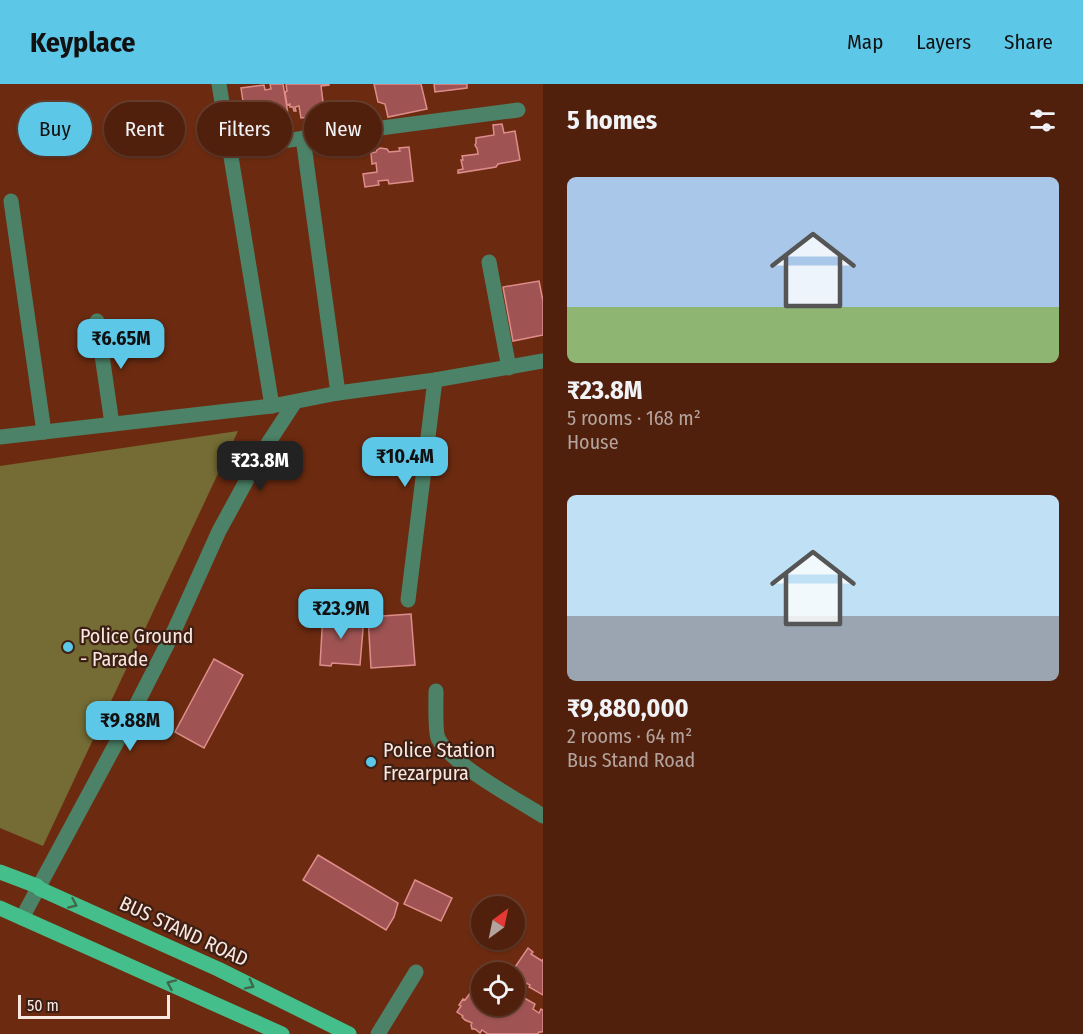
<!DOCTYPE html>
<html lang="en">
<head>
<meta charset="utf-8">
<style>
	:root { --surface:#51200c; --page:#5b2d1a; --text:#f1f3f6; --muted:#b4a39d; --line:#673e2d; --accent:#5dc7e8 }
	body { margin:0; font-family:"Fira Sans Condensed",sans-serif; background:var(--page); color:var(--text); height:100vh; display:flex; flex-direction:column; font-size:22px; white-space:nowrap }
	* { box-sizing:border-box; margin:0 }
	p { font-size:20px; color:var(--muted) }
	.icon { flex:none; width:33px; height:33px; fill:none; stroke:currentColor; stroke-width:2; stroke-linecap:round; stroke-linejoin:round }
	.map { position:relative; flex:1; overflow:hidden }
	.side { display:flex; flex-direction:column; background:var(--surface); width:540px }
	.side>* { flex:none }
	.guide { position:absolute; left:18px; top:18px; width:435px; height:54px; display:flex; gap:12px }
	.needle { width:39px; rotate:33deg }
	.tools { position:absolute; left:471px; top:812px; display:grid; gap:12px }
	.tools a { display:grid; place-items:center; width:54px; height:54px; border-radius:50%; background:var(--surface); box-shadow:0 2px 4px #0004,0 0 0 2px var(--line); font-size:30px }
	.scale { position:absolute; left:18px; bottom:15px; width:152px; box-sizing:border-box; padding-left:6px; border:3px solid #f9e8e2; border-top:0; font-size:16px; line-height:21px; white-space:nowrap; color:#f9e8e2; -webkit-text-stroke:4px #3d1f14; paint-order:stroke }
	.price { position:absolute; translate:-50% -51px; padding:0 14px; border-radius:12px; background:var(--accent); color:#111; font-size:20px; line-height:39px; filter:drop-shadow(0 2px 3px #0008) }
	.price::after { content:''; position:absolute; left:50%; top:36px; width:18px; height:14px; margin-left:-9px; background:inherit; clip-path:polygon(0 0,100% 0,50% 100%) }
	.price.current { background:#222; color:#fff }
	ul { padding:0; list-style:none }
	li { display:grid; align-content:center; gap:12px; height:318px; padding:0 24px }
	li span { display:grid; place-items:center; height:186px; border-radius:9px; color:#555 }
	li>.icon { margin-inline-start:auto }
	span .icon { width:108px; height:108px; fill:#fffc; stroke-width:1 }
	li b { font-size:26px }
	h2 { display:flex; justify-content:space-between; align-items:center; height:72px; padding:0 24px; font-size:26px }
	.pill { padding:0 21px; border-radius:27px; background:var(--surface); box-shadow:0 2px 4px #0004,0 0 0 2px var(--line); font-size:21px; line-height:54px }
	.pill.current { background:var(--accent); color:#111 }
	header { display:flex; align-items:center; gap:36px; box-sizing:border-box; height:84px; padding:0 30px; background:var(--accent); color:#111 }
	header strong { font-size:28px }
	nav { display:flex; gap:33px; margin-inline-start:auto; font-size:21px }
	main { display:flex; flex:1; min-height:0 }
	.map>svg:first-child { display:block }
</style>
</head>
<body>
<header>
<strong>Keyplace</strong>
<nav><a>Map</a><a>Layers</a><a>Share</a></nav>
</header>
<main>
<div class="map">
<svg width="543" height="950" viewBox="0 0 543 950">
	<rect width="100%" height="100%" fill="#6c2b10"/>
	<polygon fill="#746c34" points="238,347 43,762 0,744 0,382"/>
	<g fill="#9f5453" stroke="#df8d8b" stroke-width="1.5">
		<polygon points="270,0 283,0 288,30 281,31 281,34 270,35 271,42 247,45 241,4 264,1 265,6 271,5"/>
		<polygon points="286,0 329,0 329,1 321,2 324,26 315,27 316,32 301,34 299,22 295,23 296,27 294,27 293,23 290,23 290,20 287,21 285,8 287,7"/>
		<polygon points="374,0 421,0 427,25 388,33 385,20 378,18"/>
		<polygon points="434,0 467,0 467,4 435,8"/>
		<polygon points="502,40 504,49 515,47 520,76 498,80 496,83 458,89 458,86 463,85 461,76 463,76 462,72 478,70 477,64 476,63 475,61 476,59 476,54 494,51 493,41"/>
		<polygon points="409,63 413,97 389,100 388,96 378,97 379,101 365,103 363,90 377,88 376,79 372,80 371,69 376,68 377,66 380,64 387,65 389,68 400,67 399,64"/>
		<polygon points="539,197 543,217 543,251 513,257 503,203"/>
		<polygon points="323,529 364,533 360,581 332,579 331,582 320,581"/>
		<polygon points="411,530 415,581 371,584 368,533"/>
		<polygon points="214,575 243,591 204,664 175,648"/>
		<polygon points="318,771 398,819 394,833 386,846 303,796"/>
		<polygon points="415,796 452,814 441,837 404,820"/>
		<polygon points="528,864 533,868 531,870 542,877 543,875 543,911 529,903 530,901 520,896 522,894 519,892 521,891 513,886"/>
		<polygon points="482,890 482,921 514,921 514,914 516,912 523,916 524,914 526,915 535,920 533,925 539,929 541,925 543,926 543,947 542,948 539,948 538,950 488,950 482,946 480,949 475,945 472,945 471,941 472,939 465,936 462,933 463,932 457,928 461,922 459,921 463,915 465,916 471,908 470,904 476,893 478,895"/>
	</g>
	<g fill="none" stroke-linecap="round" stroke-linejoin="round">
		<g stroke="#4c8267" stroke-width="15">
			<polyline points="219,0 272,322"/>
			<polyline points="303,54 338,309"/>
			<polyline points="229,64 518,26"/>
			<polyline points="11,117 44,348"/>
			<polyline points="489,178 509,284"/>
			<polyline points="97,237 112,340"/>
			<polyline points="0,353 272,322 338,309 435,296 543,277"/>
			<polyline points="408,516 435,296"/>
			<path d="M436,607C436,617 435,647 438,654C449,679 518,716 543,732"/>
			<polyline points="22,834 126,641 174,547 219,447 261,370 295,318"/>
			<polyline points="378,950 416,888"/>
		</g>
		<g stroke="#44bf8b" stroke-width="15">
			<polyline points="0,788 37,802 40,805 218,885 349,950"/>
			<polyline points="0,824 282,950"/>
		</g>
	</g>
	<defs><path id="oneway-chevron" d="M-2-3.5L2.5 0L-2 3.5" fill="none" stroke-width="1.6" stroke-linecap="round" stroke-linejoin="round" transform="scale(1.5)"/></defs>
	<g stroke="#40674a">
		<use href="#oneway-chevron" transform="translate(73 820) rotate(24)"/>
		<use href="#oneway-chevron" transform="translate(171 900) rotate(-156)"/>
		<use href="#oneway-chevron" transform="translate(250 901) rotate(27)"/>
	</g>
	<g fill="#5dc7e8" stroke="#3d1f14" stroke-width="2">
		<circle cx="68" cy="563" r="6"/>
		<circle cx="371" cy="678" r="6"/>
	</g>
	<g text-anchor="middle" dominant-baseline="central" stroke-width="4.5" stroke-linejoin="round" paint-order="stroke">
		<g font-size="20" fill="#f9e8e2" stroke="#3d1f14" text-anchor="start">
			<text x="80" y="552">Police Ground<tspan x="80" dy="23">- Parade</tspan></text>
			<text x="383" y="666">Police Station<tspan x="383" dy="23">Frezarpura</tspan></text>
		</g>
		<g font-size="20" fill="#f9e8e2" stroke="#3d1f14">
			<text transform="translate(184 847) rotate(25)">BUS STAND ROAD</text>
		</g>
	</g>
</svg>
<div class="tools">
<a><svg class="needle" viewBox="-14 -14 28 28"><path d="M0-13l5 13h-10z" fill="#e53935"/><path d="M0 13l5-13h-10z" fill="#b4a39d"/></svg></a>
<a><svg class="icon" aria-label="locate" viewBox="0 0 24 24"><circle cx="12" cy="12" r="6"/><path d="M12 2v4M12 18v4M2 12h4M18 12h4"/></svg></a>
</div>
<div class="scale">50 m</div>
<b class="price" style="left:121px;top:286px">₹6.65M</b>
<b class="price" style="left:405px;top:404px">₹10.4M</b>
<b class="price current" style="left:260px;top:408px">₹23.8M</b>
<b class="price" style="left:341px;top:556px">₹23.9M</b>
<b class="price" style="left:130px;top:668px">₹9.88M</b>
<div class="guide">
<a class="pill current">Buy</a>
<a class="pill">Rent</a>
<a class="pill">Filters</a>
<a class="pill">New</a>
</div>
</div>
<section class="side">
<h2>5 homes<svg class="icon" aria-label="filters" viewBox="0 0 24 24"><path d="M4 7h16M4 17h16"/><circle cx="9" cy="7" r="2"/><circle cx="15" cy="17" r="2"/></svg></h2>
<ul>
<li><span style="background:linear-gradient(#a9c7e8 70%,#8fb573 0)"><svg class="icon" aria-label="home" viewBox="0 0 24 24"><path d="M3 11l9-7 9 7M6 9v11h12V9"/></svg></span><div><b>₹23.8M</b><p>5 rooms · 168 m²</p><p>House</p></div></li>
<li><span style="background:linear-gradient(#bfe0f5 65%,#9aa5b1 0)"><svg class="icon" aria-label="home" viewBox="0 0 24 24"><path d="M3 11l9-7 9 7M6 9v11h12V9"/></svg></span><div><b>₹9,880,000</b><p>2 rooms · 64 m²</p><p>Bus Stand Road</p></div></li>
</ul>
</section>
</main>
</body>
</html>
